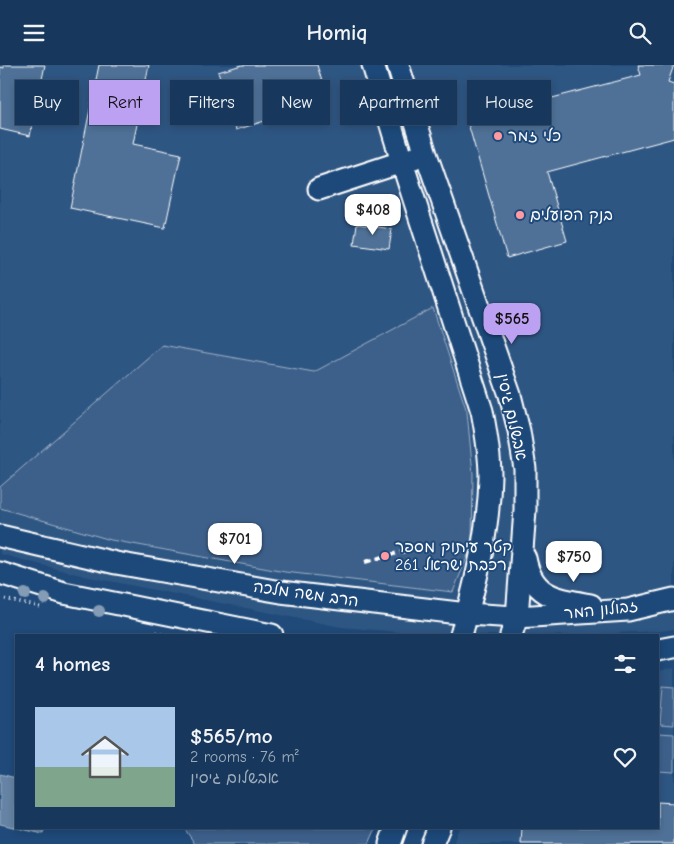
<!DOCTYPE html>
<html lang="en">
<head>
<meta charset="utf-8">
<style>
	:root { --surface:#17385c; --page:#203f62; --text:#f1f3f6; --muted:#9eacbb; --line:#365272; --accent:#bca0f2 }
	body { margin:0; font-family:"Comic Neue","Playpen Sans Hebrew",sans-serif; background:var(--page); color:var(--text); height:100vh; display:flex; flex-direction:column; font-size:19px; white-space:nowrap }
	* { box-sizing:border-box; margin:0 }
	p { font-size:16px; color:var(--muted) }
	.icon { flex:none; width:28px; height:28px; fill:none; stroke:currentColor; stroke-width:2; stroke-linecap:round; stroke-linejoin:round }
	.map { position:relative; flex:1; overflow:hidden }
	.drawer { position:absolute; left:15px; top:569px; width:644px; height:195px; display:flex; flex-direction:column; background:var(--surface); border-radius:0px; box-shadow:0 2px 8px #0003,0 0 0 1px var(--line) }
	.drawer>* { flex:none }
	.guide { position:absolute; left:15px; top:15px; width:645px; height:45px; display:flex; gap:10px }
	.price { position:absolute; translate:-50% -42px; padding:0 11px; border-radius:10px; background:#fff; color:#222; font-size:16px; line-height:32px; filter:drop-shadow(0 1px 2px #0008) }
	.price::after { content:''; position:absolute; left:50%; top:30px; width:15px; height:11px; margin-left:-8px; background:inherit; clip-path:polygon(0 0,100% 0,50% 100%) }
	.price.current { background:var(--accent); color:#111 }
	ul { padding:0; list-style:none }
	li { display:flex; align-items:center; gap:15px; height:125px; padding:0 20px }
	li+li { border-top:1px solid var(--line) }
	li span { display:grid; place-items:center; flex:none; width:140px; height:100px; border-radius:0px; color:#555 }
	li>.icon { margin-inline-start:auto }
	span .icon { width:60px; height:60px; fill:#fffc; stroke-width:1 }
	li b { font-size:21px }
	h2 { display:flex; justify-content:space-between; align-items:center; height:60px; padding:0 20px; font-size:21px }
	.chip { padding:0 18px; border-radius:0px; background:var(--surface); box-shadow:0 2px 8px #0003,0 0 0 1px var(--line); font-size:18px; line-height:45px }
	.chip.current { background:var(--accent); color:#111 }
	header { display:flex; justify-content:space-between; align-items:center; height:65px; padding:0 20px; background:var(--surface); font-size:22px; font-weight:600 }
	.map>svg:first-child { display:block }
</style>
</head>
<body>
<header><svg class="icon" aria-label="menu" viewBox="0 0 24 24"><path d="M4 6h16M4 12h16M4 18h16"/></svg>Homiq<svg class="icon" aria-label="search" viewBox="0 0 24 24"><circle cx="10" cy="10" r="6"/><path d="M15 15l6 6"/></svg></header>
<div class="map">
<svg width="674" height="779" viewBox="0 0 674 779">
	<rect width="100%" height="100%" fill="#1f4a7a"/>
	<filter id="ink" filterUnits="userSpaceOnUse"><feTurbulence type="fractalNoise" baseFrequency=".02" numOctaves="2"/><feDisplacementMap in="SourceGraphic" scale="10" xChannelSelector="R" yChannelSelector="G"/><feConvolveMatrix kernelMatrix="1 2 1 2 8 2 1 2 1" color-interpolation-filters="sRGB"/></filter>
	<g filter="url(#ink)">
		<g fill="#2e5683">
			<polygon points="0,0 674,0 674,564 660,566 576,570 430,570 341,562 84,511 0,489"/>
			<polygon points="674,603 674,779 453,779 459,763 658,762 658,607"/>
		</g>
		<g fill="#3c618b" stroke="#9eb0c5">
			<polygon points="433,243 467,347 473,409 472,480 453,527 285,507 111,475 0,443 0,422 162,280 314,307"/>
			<polygon points="663,621 674,622 674,660 660,659"/>
			<polygon points="659,668 674,669 674,707 658,706"/>
			<polygon points="184,763 376,763 369,779 195,779"/>
		</g>
		<polygon fill="#6583a4" stroke="#a3b5c8" points="0,709 16,713 16,762 45,763 43,769 0,759"/>
		<g fill="#507197" stroke="#fff">
			<polygon points="4,0 45,0 30,71 0,64 0,2 4,3"/>
			<polygon points="99,0 149,0 133,79 181,89 165,163 70,143"/>
			<polygon points="242,0 317,0 328,36 236,65 218,7"/>
			<polygon points="638,0 674,0 668,17 674,19 674,73 547,107 567,176 507,193 467,55 641,10"/>
			<polygon points="357,159 392,164 389,184 354,179"/>
			<polygon points="658,737 674,738 674,779 521,779 522,762 658,762"/>
		</g>
		<g fill="none" stroke-linecap="round" stroke-linejoin="round">
			<defs>
				<g id="minor">
					<path d="M373,0L402,97L482,346C486,367 490,389 490,411C489,465 476,518 461,570"/>
					<polyline points="398,0 426,89 510,330 519,366 525,404 525,445 517,552 511,570"/>
					<polyline points="319,124 414,93"/>
					<polyline points="0,471 116,498 281,527 467,549 517,552 628,545 674,534"/>
					<path d="M525,493C532,532 557,534 591,540"/>
					<polyline points="0,508 64,528 272,570"/>
					<polyline points="658,585 674,582"/>
					<polyline points="390,779 396,762"/>
					<polyline points="432,779 439,762"/>
				</g>
			</defs>
			<use href="#minor" stroke="#fff" stroke-width="25"/>
			<g stroke="#fff" stroke-width="3" stroke-dasharray="1 4" stroke-linecap="butt">
				<polyline points="0,533 40,542"/>
				<polyline points="156,567 165,570"/>
			</g>
			<use href="#minor" stroke="#1f4a7a" stroke-width="21"/>
			<polyline stroke="#fff" stroke-width="4" stroke-dasharray="8 4" stroke-linecap="butt" points="365,497 405,486"/>
		</g>
		<g fill="#859cb6">
			<circle cx="25" cy="529" r="6"/>
			<circle cx="45" cy="534" r="6"/>
			<circle cx="99" cy="546" r="6"/>
		</g>
	</g>
	<g fill="#ff9aa2" stroke="#1f4a7a" stroke-width="2">
		<circle cx="498" cy="71" r="5"/>
		<circle cx="520" cy="150" r="5"/>
		<circle cx="385" cy="491" r="5"/>
	</g>
	<g text-anchor="middle" dominant-baseline="central" stroke-width="4" stroke-linejoin="round" paint-order="stroke">
		<g font-size="16" fill="#fff" stroke="#1f4a7a" text-anchor="start">
			<text x="508" y="71">כלי זמר</text>
			<text x="530" y="150">בנק הפועלים</text>
			<text x="395" y="482">קטר עיתוק מספר<tspan x="395" dy="18">261 רכבת ישראל</tspan></text>
		</g>
		<g font-size="16" fill="#fff" stroke="#1f4a7a">
			<text transform="translate(512 352) rotate(77)">אבשלום גיסין</text>
			<text transform="translate(306 529) rotate(8)">הרב משה מלכה</text>
			<text transform="translate(601 545) rotate(-6)">זבולון המר</text>
		</g>
	</g>
</svg>
<b class="price" style="left:373px;top:171px">$408</b>
<b class="price current" style="left:512px;top:280px">$565</b>
<b class="price" style="left:235px;top:500px">$701</b>
<b class="price" style="left:574px;top:518px">$750</b>
<div class="guide">
<a class="chip">Buy</a>
<a class="chip current">Rent</a>
<a class="chip">Filters</a>
<a class="chip">New</a>
<a class="chip">Apartment</a>
<a class="chip">House</a>
</div>
<section class="drawer">
<h2>4 homes<svg class="icon" aria-label="filters" viewBox="0 0 24 24"><path d="M4 7h16M4 17h16"/><circle cx="9" cy="7" r="2"/><circle cx="15" cy="17" r="2"/></svg></h2>
<ul>
<li><span style="background:linear-gradient(#a9c7e8 60%,#7fa58c 0)"><svg class="icon" aria-label="home" viewBox="0 0 24 24"><path d="M3 11l9-7 9 7M6 9v11h12V9"/></svg></span><div><b>$565/mo</b><p>2 rooms · 76 m²</p><p>אבשלום גיסין</p></div><svg class="icon" aria-label="heart" viewBox="0 0 24 24"><path d="M12 20l-8-8c-3-5 5-10 8-4 3-6 11-1 8 4z"/></svg></li>
</ul>
</section>
</div>
</body>
</html>
